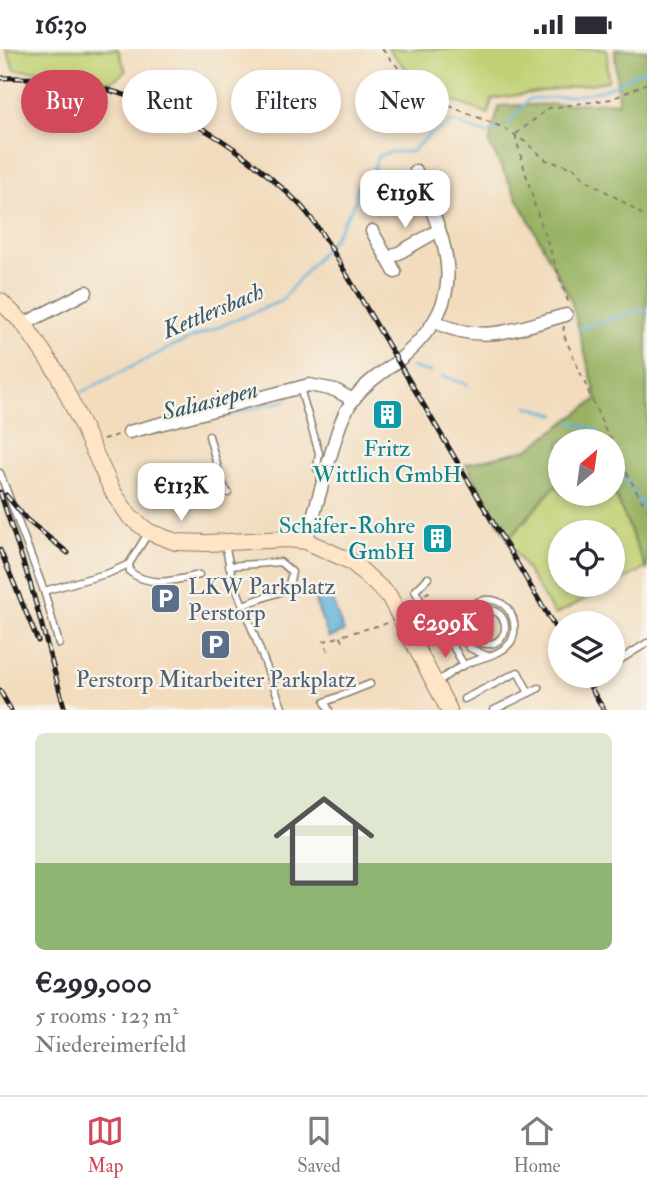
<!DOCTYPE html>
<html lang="en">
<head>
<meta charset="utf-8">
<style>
	:root { --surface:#fff; --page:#f2f2f3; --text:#2b2b33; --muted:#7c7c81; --line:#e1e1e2; --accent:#d1495b }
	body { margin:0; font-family:"IM FELL Double Pica",serif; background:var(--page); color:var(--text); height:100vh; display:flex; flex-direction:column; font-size:26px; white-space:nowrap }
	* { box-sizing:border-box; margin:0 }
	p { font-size:23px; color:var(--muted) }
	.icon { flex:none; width:38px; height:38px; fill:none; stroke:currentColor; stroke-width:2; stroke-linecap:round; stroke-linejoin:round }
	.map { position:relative; height:661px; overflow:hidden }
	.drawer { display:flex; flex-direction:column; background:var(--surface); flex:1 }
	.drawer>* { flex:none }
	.banner { position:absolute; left:21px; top:21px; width:606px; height:63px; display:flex; gap:14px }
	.needle { width:46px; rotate:29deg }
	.fabs { position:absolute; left:548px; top:380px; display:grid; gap:14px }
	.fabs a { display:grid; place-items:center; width:77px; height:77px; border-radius:50%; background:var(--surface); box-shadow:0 4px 10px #0003; font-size:35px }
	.price { position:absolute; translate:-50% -60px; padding:0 16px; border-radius:14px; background:#fff; color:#222; font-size:23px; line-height:46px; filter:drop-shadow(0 2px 4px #0008) }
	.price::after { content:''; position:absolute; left:50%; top:42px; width:21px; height:16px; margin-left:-10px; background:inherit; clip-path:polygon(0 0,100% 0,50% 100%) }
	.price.selected { background:var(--accent); color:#fff }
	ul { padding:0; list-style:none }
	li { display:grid; align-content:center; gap:14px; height:371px; padding:0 35px }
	li span { display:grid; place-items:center; height:217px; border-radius:10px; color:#555 }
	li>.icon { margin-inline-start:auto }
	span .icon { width:126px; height:126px; fill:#fffc; stroke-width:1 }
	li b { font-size:30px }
	.chip { padding:0 24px; border-radius:32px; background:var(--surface); box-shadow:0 4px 10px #0003; font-size:24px; line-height:63px }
	.chip.selected { background:var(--accent); color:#fff }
	.status { display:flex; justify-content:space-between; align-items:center; height:49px; padding:0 35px; background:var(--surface); direction:ltr }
	.status svg { height:19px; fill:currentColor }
	.tab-bar { display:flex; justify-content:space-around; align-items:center; height:98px; border-top:2px solid var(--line); background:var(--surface); font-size:19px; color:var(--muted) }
	.tab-bar a { display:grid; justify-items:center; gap:4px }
	.tab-bar .selected { color:var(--accent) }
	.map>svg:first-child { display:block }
</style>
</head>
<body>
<div class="status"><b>16:30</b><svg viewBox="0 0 49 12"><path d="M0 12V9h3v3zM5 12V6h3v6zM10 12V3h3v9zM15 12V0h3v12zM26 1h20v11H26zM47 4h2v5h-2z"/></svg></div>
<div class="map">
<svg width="647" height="661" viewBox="0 0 647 661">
	<rect width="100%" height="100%" fill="#f7f3e8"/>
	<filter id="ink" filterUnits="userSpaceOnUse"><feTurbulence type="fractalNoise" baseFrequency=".0143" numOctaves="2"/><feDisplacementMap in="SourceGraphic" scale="14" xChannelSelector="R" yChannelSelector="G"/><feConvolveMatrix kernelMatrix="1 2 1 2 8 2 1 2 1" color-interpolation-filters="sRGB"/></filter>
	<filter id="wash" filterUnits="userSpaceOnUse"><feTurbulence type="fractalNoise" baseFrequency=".00686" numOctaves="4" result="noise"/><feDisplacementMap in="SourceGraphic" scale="28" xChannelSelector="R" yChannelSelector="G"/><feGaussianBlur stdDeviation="1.57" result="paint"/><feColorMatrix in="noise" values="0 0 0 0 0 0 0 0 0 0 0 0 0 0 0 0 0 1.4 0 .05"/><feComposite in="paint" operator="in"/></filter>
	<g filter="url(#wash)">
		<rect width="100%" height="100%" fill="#f2dcbd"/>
		<g fill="#c0d072" stroke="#6e7647" stroke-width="2" fill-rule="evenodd">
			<polygon points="6,0 118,0 126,22 111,33 64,23 15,21"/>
			<polygon points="388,0 607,0 608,32 492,50 488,65 426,42"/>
			<path d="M554,438L560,439V444L616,447L646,519L555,566L508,491ZM560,483H612V536H560Z"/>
		</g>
		<polygon fill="#98b264" stroke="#5a6740" stroke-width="2" points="615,0 647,1 647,522 616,447 601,445 612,444 612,392 560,392 560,439 554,438 508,491 466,415 528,400 597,350 571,251 489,95 499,57 618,53"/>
		<polygon fill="#62b3dd" stroke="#3f687c" stroke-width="2" points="330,546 344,583 329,589 315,552"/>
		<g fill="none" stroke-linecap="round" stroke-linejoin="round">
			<g stroke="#62b3dd" stroke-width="2.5">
				<path d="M508,74L529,50C552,49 592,47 612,37C624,31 634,24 647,20"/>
				<polyline points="579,279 647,260"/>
				<polyline points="411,318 430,323"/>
				<polyline points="442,327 468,336"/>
				<polyline points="82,343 173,297 281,252 333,190 355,153 357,138 373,121 378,107 392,103 411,103 429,86 453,73 487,85 500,79"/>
				<polyline points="527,357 556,366"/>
				<polyline points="572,373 598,382"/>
				<polyline points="141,387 288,351"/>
				<polyline points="612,407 647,466"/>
			</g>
		</g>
	</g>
	<g filter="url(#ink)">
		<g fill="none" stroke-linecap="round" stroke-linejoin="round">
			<defs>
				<g id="lane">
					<polyline points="300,339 319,404 317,420"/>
					<polyline points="209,387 222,434 228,444"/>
					<polyline points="0,424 44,542 109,524 129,515 149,483"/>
					<polyline points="225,495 232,528 283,661"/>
					<path d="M129,515L130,523C151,539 176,531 199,526"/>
					<polyline points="229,517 280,513 292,523 288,540 243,556"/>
					<polyline points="44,542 59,595"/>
					<circle cx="488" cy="578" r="17"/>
					<polyline points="429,566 451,594 464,616"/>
					<polyline points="407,579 429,566 415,542 428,529"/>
					<polyline points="462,589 470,599 487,607"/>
					<polyline points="612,616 647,594"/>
					<path d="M436,634C445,628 454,620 464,616C479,608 503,607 512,591C515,584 515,576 513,569C499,534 451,554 462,589L451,594"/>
					<polyline points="464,650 518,623 529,644"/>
					<polyline points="329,661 325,653 370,635"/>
					<polyline points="494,661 539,639"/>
				</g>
				<g id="street">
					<polyline points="372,182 395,223"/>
					<polyline points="388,210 439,181"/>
					<path d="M435,273C485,297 516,279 566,266"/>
					<polyline points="24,275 86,243"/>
					<polyline points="129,383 309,336 335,341 353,351"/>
					<path d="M306,492C313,467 321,441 328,415C335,393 339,370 353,351C367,331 388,321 405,306C474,244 445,194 416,122"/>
				</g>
				<polyline id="secondary" points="0,252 24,275 58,325 113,443 130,468 149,483 176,493 208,494 288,490 306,492 352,513 389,547 449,661"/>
			</defs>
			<use href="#lane" stroke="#877c6c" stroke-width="9"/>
			<use href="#street" stroke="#877c6c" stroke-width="15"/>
			<use href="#secondary" stroke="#877c6c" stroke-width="18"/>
			<g stroke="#877c6c" stroke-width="2" stroke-dasharray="5 5" stroke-linecap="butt">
				<polyline points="382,0 422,46 502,78 527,94 546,111 574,119 584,130 622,152 647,169"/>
				<polyline points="516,85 549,59 612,50 647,34"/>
				<polyline points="515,86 535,157 569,255"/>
				<polyline points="564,277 563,284 610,392"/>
				<polyline points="103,390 118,386"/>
				<polyline points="612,397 647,461"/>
				<polyline points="425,545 433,541"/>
				<polyline points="343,592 340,587 388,574"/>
				<polyline points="328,602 324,592 339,588"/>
			</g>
			<use href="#lane" stroke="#fff" stroke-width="6"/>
			<use href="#street" stroke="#fff" stroke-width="12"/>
			<use href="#secondary" stroke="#ffe4c6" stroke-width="16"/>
			<defs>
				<g id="rail">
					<path d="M0,29C101,26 198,63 272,130C284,141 297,151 307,164C316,175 323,187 331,199L560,587"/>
					<polyline points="0,443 31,537 65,661"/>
					<polyline points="6,446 27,471 68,504"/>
					<polyline points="0,501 38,592"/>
					<polyline points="583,626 604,661"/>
					<polyline points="0,642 11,661"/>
				</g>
			</defs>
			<use href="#rail" stroke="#1c1c1c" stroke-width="5"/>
			<use href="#rail" stroke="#f7f3e8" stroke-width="2.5" stroke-dasharray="8" stroke-linecap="butt"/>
		</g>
	</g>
	<defs>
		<symbol id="building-square" viewBox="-11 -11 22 22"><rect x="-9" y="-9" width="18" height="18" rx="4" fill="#0f9aa8" stroke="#f7f3e8"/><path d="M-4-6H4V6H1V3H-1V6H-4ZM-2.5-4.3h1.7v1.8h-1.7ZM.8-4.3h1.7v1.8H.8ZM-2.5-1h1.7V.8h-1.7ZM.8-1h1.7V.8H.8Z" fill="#fff"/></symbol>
		<symbol id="parking-square" viewBox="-11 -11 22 22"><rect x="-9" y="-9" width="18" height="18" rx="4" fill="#5c6f8a" stroke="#f7f3e8"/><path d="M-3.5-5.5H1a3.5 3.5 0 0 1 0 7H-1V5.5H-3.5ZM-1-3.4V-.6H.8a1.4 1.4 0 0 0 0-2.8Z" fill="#fff"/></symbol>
	</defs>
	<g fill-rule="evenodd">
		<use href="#building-square" x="370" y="348" width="35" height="35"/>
		<use href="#building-square" x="420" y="472" width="35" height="35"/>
		<use href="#parking-square" x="148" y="532" width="35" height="35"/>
		<use href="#parking-square" x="198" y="578" width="35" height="35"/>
	</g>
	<g text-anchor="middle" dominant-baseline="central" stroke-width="5" stroke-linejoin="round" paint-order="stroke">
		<g font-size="23" fill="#0d838f" stroke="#f7f3e8">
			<text x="387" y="399">Fritz<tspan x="387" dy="26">Wittlich GmbH</tspan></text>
			<text x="415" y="476" text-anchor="end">Schäfer-Rohre<tspan x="415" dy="26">GmbH</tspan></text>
		</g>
		<g font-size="23" fill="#4e5e75" stroke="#f7f3e8" text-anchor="start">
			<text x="188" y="537">LKW Parkplatz<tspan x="188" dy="26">Perstorp</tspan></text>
			<text x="216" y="630" text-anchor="middle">Perstorp Mitarbeiter Parkplatz</text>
		</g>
		<g font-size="24" font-style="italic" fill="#385869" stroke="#f7f3e8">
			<text transform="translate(213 262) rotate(-23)">Kettlersbach</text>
			<text transform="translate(210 352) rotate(-14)">Saliasiepen</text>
		</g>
	</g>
</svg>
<div class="fabs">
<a><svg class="needle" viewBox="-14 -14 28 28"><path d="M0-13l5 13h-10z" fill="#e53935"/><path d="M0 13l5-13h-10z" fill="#7c7c81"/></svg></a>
<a><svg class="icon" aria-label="locate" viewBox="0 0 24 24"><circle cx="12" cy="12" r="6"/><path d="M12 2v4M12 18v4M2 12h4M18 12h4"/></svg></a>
<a><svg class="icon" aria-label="layers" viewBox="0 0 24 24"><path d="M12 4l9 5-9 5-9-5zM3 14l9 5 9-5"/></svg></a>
</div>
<b class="price" style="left:405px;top:181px">€119K</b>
<b class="price" style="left:181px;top:474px">€113K</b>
<b class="price selected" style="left:445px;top:611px">€299K</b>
<div class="banner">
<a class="chip selected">Buy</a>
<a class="chip">Rent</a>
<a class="chip">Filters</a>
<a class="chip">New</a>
</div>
</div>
<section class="drawer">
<ul>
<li><span style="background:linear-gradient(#dfe7d0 60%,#8fb573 0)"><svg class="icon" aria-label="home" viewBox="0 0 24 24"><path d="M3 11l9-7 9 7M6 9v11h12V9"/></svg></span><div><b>€299,000</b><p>5 rooms · 123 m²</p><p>Niedereimerfeld</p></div></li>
</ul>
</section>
<nav class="tab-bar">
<a class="selected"><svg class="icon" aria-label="map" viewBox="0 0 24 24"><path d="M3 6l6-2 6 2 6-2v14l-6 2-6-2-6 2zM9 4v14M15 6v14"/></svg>Map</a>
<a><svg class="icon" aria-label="saved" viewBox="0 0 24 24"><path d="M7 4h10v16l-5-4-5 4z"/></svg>Saved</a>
<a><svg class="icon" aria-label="home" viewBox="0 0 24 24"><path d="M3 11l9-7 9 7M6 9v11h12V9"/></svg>Home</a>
</nav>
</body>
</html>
